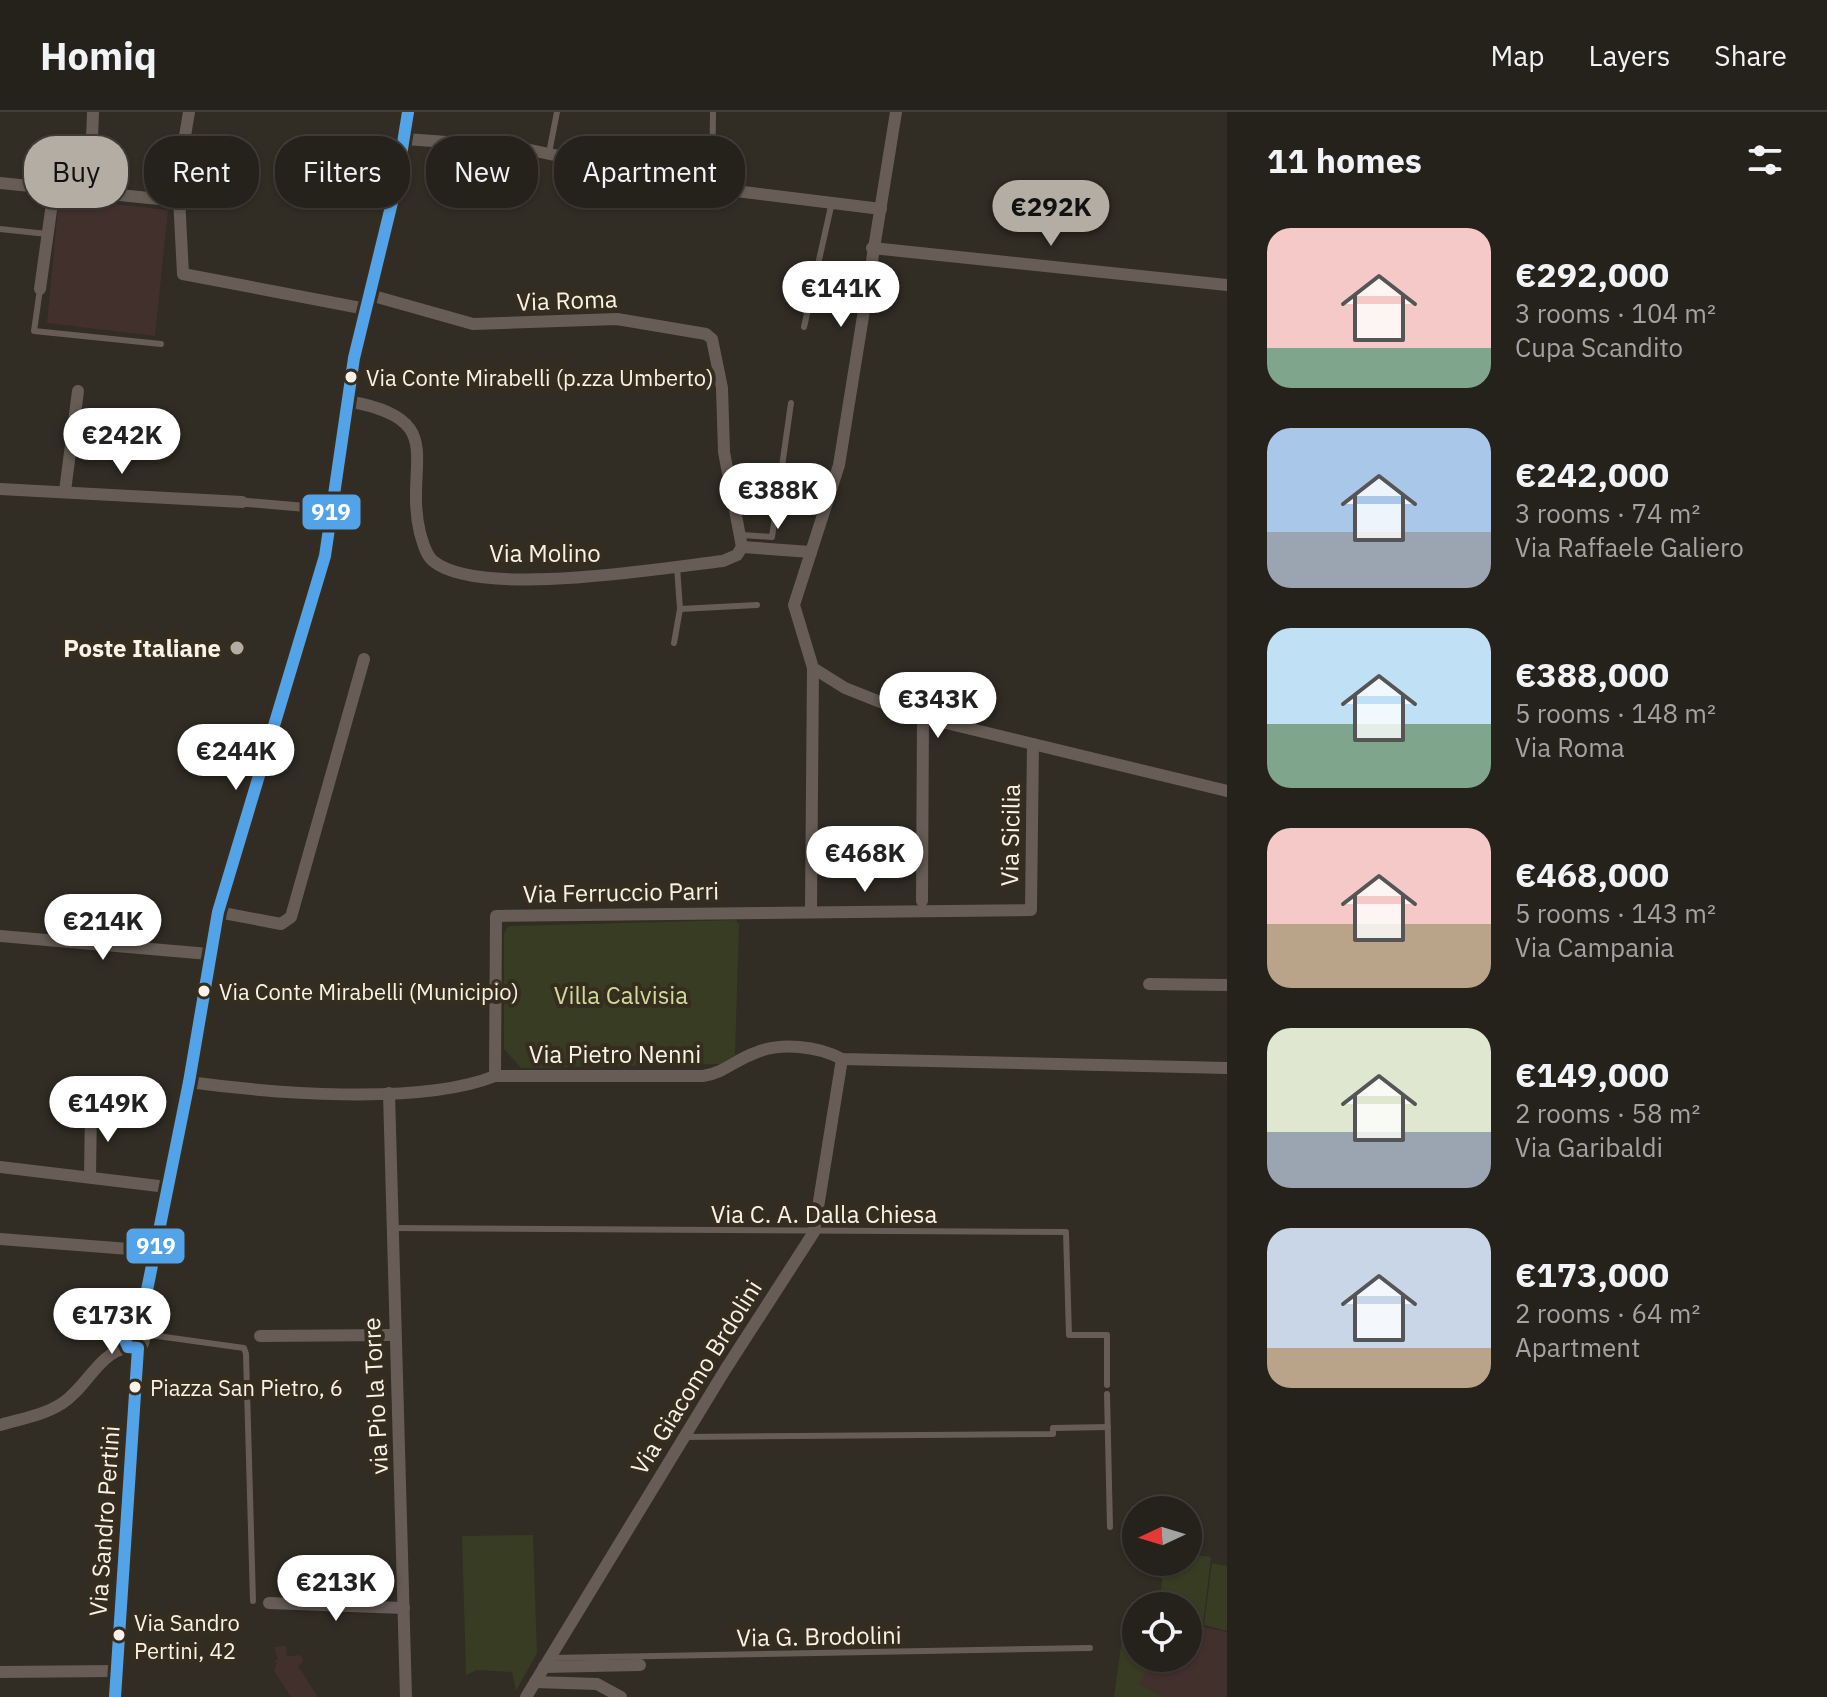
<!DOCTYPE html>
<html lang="en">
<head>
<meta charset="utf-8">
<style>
	:root { --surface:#25211b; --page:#2d2924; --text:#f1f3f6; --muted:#a3a3a3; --line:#423e3a; --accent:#b3ada4 }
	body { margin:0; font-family:"IBM Plex Sans",sans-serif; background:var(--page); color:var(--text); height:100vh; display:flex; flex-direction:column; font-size:30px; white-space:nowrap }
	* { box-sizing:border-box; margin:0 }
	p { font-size:26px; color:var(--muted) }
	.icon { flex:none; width:44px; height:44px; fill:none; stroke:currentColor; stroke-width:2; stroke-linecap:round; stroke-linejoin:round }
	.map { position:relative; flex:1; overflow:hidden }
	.panel { display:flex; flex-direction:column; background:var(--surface); width:600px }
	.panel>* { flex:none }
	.banner { position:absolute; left:24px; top:24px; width:760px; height:72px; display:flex; gap:16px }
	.needle { width:52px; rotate:266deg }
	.buttons { position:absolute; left:1122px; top:1384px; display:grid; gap:16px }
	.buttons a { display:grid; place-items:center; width:80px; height:80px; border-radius:50%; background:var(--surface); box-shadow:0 2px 6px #0004,0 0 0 2px var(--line); font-size:40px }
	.price { position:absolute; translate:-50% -68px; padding:0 18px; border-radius:28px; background:#fff; color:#222; font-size:26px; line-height:52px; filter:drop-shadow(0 2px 4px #0008) }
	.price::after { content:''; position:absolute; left:50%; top:48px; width:24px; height:18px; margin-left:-12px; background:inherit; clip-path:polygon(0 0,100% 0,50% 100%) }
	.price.current { background:var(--accent); color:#111 }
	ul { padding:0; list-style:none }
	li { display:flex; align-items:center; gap:24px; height:200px; padding:0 40px }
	li span { display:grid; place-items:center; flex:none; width:224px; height:160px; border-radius:24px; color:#555 }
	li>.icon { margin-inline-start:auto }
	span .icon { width:96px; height:96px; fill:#fffc; stroke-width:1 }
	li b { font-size:34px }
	h2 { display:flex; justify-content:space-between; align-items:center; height:96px; padding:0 40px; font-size:34px }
	.chip { padding:0 28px; border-radius:32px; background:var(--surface); box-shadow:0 2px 6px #0004,0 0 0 2px var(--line); font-size:28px; line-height:72px }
	.chip.current { background:var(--accent); color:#111 }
	header { display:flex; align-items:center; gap:48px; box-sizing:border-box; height:112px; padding:0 40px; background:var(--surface); border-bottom:2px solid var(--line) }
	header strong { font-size:38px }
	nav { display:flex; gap:44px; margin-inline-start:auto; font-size:28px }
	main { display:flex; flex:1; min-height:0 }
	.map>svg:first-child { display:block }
</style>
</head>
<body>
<header>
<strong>Homiq</strong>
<nav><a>Map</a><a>Layers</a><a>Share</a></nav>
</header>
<main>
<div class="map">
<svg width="1227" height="1585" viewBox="0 0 1227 1585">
	<rect width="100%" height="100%" fill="#312c24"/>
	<g fill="#42302d">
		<polygon points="59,86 168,98 155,224 47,211"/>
		<polygon points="1188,1512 1227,1520 1227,1585 1114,1585 1126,1515 1136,1513 1136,1546 1188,1546"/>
		<polygon points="286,1534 287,1544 301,1543 303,1550 298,1554 318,1585 291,1585 274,1559 277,1551 274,1548 278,1548 274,1535"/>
	</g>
	<g fill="#383c23">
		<polygon points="736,808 739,813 735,943 725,952 521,956 504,937 504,822 508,814"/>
		<polygon points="533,1423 537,1541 516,1579 512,1560 477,1558 466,1563 462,1424"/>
		<polygon points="1188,1442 1211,1445 1203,1513 1188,1511 1188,1494 1159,1494 1164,1450 1188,1450"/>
		<polygon points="1212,1451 1227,1454 1227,1519 1204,1513"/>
		<polygon points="1122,1528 1136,1536 1136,1546 1154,1546 1169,1554 1167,1560 1151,1553 1138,1572 1163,1585 1114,1585"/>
	</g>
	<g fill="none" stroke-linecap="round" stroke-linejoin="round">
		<polyline stroke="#4f4a42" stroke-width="9" stroke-dasharray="9 4.5" stroke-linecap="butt" points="312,396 325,398"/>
		<g stroke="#675d56" stroke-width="6">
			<polyline points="549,41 557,0"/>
			<polyline points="712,76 713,0"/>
			<polyline points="0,117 47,122"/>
			<polyline points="40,177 34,219 161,232"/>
			<polyline points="804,215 832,90"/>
			<polyline points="742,423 772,425 791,291"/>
			<polyline points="677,455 680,497 757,493"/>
			<polyline points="674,531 680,497"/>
			<polyline points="391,1116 1066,1120 1069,1223 1107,1223 1107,1273"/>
			<polyline points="143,1222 244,1236 246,1242 253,1489"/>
			<polyline points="1107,1282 1110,1415"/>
			<polyline points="684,1325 1053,1322 1053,1316 1108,1315"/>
			<polyline points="549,1546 1090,1536"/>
		</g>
		<polyline stroke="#675d56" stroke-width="9" points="242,390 312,396"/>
		<g stroke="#675d56" stroke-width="12">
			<polyline points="189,0 178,66 183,162 366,197"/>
			<polyline points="896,0 839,353 794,493 813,556 845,576 913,603 1227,679"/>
			<polyline points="405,27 516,35 712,76 881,97"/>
			<polyline points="0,71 179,89"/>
			<polyline points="90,81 93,0"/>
			<polyline points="872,136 1227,173"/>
			<polyline points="40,177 54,77"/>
			<polyline points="370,183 473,212 617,207 706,222 712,227 722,276 724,340 742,435"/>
			<path d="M347,289C452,307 403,350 420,421C423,430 425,442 433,449C480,487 662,456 723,449L737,443L742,435"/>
			<polyline points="0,377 242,390"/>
			<polyline points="65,379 78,279"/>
			<polyline points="742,435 811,440"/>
			<polyline points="922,789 923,605"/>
			<polyline points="811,799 813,556"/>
			<polyline points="218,800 281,812 291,805 364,547"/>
			<polyline points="0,824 209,842"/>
			<polyline points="1149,872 1227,873"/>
			<polyline points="495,964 496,804 1031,798 1033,632"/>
			<path d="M189,970C270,981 420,994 495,964H703C724,961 735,948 755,941C780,930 818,934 842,947L1227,956"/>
			<polyline points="389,981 406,1585"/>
			<polyline points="0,1055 167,1075"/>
			<polyline points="90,1065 91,997"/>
			<polyline points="0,1127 142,1138 154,1136"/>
			<circle cx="134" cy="1227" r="10"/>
			<polyline points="126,1220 138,1206 145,1188 189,970 218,800 325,444 354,246 396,74 408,0"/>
			<polyline points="260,1224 393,1223"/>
			<path d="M0,1313C20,1307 44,1303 61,1292C86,1277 98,1241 128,1235"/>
			<polyline points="269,1491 404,1496"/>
			<polyline points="544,1555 640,1553"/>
			<polyline points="0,1560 116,1559"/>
			<polyline points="535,1570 597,1572 621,1585"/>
			<polyline points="115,1585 138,1236"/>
			<polyline points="526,1585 725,1258 814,1120 842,947"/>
		</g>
		<defs>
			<polyline id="bus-1" points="115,1585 138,1236 128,1235 124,1226 145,1188 189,970 218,800 325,444 354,246 396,74 408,0"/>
		</defs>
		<use href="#bus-1" stroke="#372d1e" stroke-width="18"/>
		<use href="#bus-1" stroke="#53a3e8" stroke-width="12"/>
	</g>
	<g fill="#f9f2e9" stroke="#372d1e" stroke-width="3">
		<circle cx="351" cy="265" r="7"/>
		<circle cx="204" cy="879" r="7"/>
		<circle cx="135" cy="1275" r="7"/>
		<circle cx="119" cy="1523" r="7"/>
	</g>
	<circle fill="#b3ada4" stroke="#372d1e" stroke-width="3" cx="237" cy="536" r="8"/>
	<g text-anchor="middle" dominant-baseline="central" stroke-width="8" stroke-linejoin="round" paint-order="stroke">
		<g font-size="22" fill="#f9f2e9" stroke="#372d1e" text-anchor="start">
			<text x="366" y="265">Via Conte Mirabelli (p.zza Umberto)</text>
			<text x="219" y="879">Via Conte Mirabelli (Municipio)</text>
			<text x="150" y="1275">Piazza San Pietro, 6</text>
			<text x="134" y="1510">Via Sandro<tspan x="134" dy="28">Pertini, 42</tspan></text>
		</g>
		<g font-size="24" fill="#f9f2e9" stroke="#372d1e">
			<text transform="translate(567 188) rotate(-2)">Via Roma</text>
			<text x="545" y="441">Via Molino</text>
			<text transform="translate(1010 723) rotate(-89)">Via Sicilia</text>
			<text transform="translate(621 780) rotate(-1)">Via Ferruccio Parri</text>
			<text x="615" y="942">Via Pietro Nenni</text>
			<text x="824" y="1102">Via C. A. Dalla Chiesa</text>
			<text transform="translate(696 1265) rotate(-58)">Via Giacomo Brdolini</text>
			<text transform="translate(375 1284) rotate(-93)">via Pio la Torre</text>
			<text transform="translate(104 1409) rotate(-86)">Via Sandro Pertini</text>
			<text transform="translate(819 1524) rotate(-1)">Via G. Brodolini</text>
		</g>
		<g font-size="24" font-weight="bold" fill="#f9f2e9" stroke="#372d1e" text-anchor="end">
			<text x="221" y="536">Poste Italiane</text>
		</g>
		<g font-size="24" fill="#cddb9d" stroke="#372d1e">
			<text x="621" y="883">Villa Calvisia</text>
		</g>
	</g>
	<g stroke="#372d1e" stroke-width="3">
		<rect x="301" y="381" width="61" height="38" rx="8" fill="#53a3e8"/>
		<rect x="125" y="1115" width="61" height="38" rx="8" fill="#53a3e8"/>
	</g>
	<g font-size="22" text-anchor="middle" font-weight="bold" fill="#fff">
		<text x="331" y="408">919</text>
		<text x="156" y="1142">919</text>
	</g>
</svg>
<div class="buttons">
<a><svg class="needle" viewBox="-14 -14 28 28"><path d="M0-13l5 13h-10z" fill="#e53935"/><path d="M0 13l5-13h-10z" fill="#a3a3a3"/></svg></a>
<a><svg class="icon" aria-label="locate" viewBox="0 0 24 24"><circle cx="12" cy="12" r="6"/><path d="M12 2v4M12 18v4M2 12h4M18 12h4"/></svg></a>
</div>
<b class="price current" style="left:1051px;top:136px">€292K</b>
<b class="price" style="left:841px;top:217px">€141K</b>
<b class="price" style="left:122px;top:364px">€242K</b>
<b class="price" style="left:778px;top:419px">€388K</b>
<b class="price" style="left:938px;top:628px">€343K</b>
<b class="price" style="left:236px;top:680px">€244K</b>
<b class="price" style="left:865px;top:782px">€468K</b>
<b class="price" style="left:103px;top:850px">€214K</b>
<b class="price" style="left:108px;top:1032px">€149K</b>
<b class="price" style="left:112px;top:1244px">€173K</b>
<b class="price" style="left:336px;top:1511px">€213K</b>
<div class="banner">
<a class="chip current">Buy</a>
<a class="chip">Rent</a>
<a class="chip">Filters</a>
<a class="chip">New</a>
<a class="chip">Apartment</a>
</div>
</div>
<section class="panel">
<h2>11 homes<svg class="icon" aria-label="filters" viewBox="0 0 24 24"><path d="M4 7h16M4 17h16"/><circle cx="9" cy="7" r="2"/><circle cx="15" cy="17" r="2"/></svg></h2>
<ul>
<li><span style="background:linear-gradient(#f6c9c9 75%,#7fa58c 0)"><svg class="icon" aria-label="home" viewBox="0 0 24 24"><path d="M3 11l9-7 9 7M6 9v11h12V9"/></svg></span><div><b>€292,000</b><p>3 rooms · 104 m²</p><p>Cupa Scandito</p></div></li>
<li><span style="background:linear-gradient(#a9c7e8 65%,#9aa5b1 0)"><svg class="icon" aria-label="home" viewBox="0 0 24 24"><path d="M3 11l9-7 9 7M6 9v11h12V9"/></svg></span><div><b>€242,000</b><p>3 rooms · 74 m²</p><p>Via Raffaele Galiero</p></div></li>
<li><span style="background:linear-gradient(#bfe0f5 60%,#7fa58c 0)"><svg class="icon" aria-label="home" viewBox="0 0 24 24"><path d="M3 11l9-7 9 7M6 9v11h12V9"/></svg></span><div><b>€388,000</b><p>5 rooms · 148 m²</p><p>Via Roma</p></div></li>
<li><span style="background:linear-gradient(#f6c9c9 60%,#b9a48a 0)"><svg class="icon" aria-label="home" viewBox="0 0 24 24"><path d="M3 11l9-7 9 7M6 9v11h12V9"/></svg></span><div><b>€468,000</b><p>5 rooms · 143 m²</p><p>Via Campania</p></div></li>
<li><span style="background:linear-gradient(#dfe7d0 65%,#9aa5b1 0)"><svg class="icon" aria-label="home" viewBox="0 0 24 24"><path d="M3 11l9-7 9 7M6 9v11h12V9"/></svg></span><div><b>€149,000</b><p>2 rooms · 58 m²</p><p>Via Garibaldi</p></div></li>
<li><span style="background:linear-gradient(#c9d6e8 75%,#b9a48a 0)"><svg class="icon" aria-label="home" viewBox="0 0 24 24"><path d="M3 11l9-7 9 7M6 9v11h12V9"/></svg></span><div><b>€173,000</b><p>2 rooms · 64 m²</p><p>Apartment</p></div></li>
</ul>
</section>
</main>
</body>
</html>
